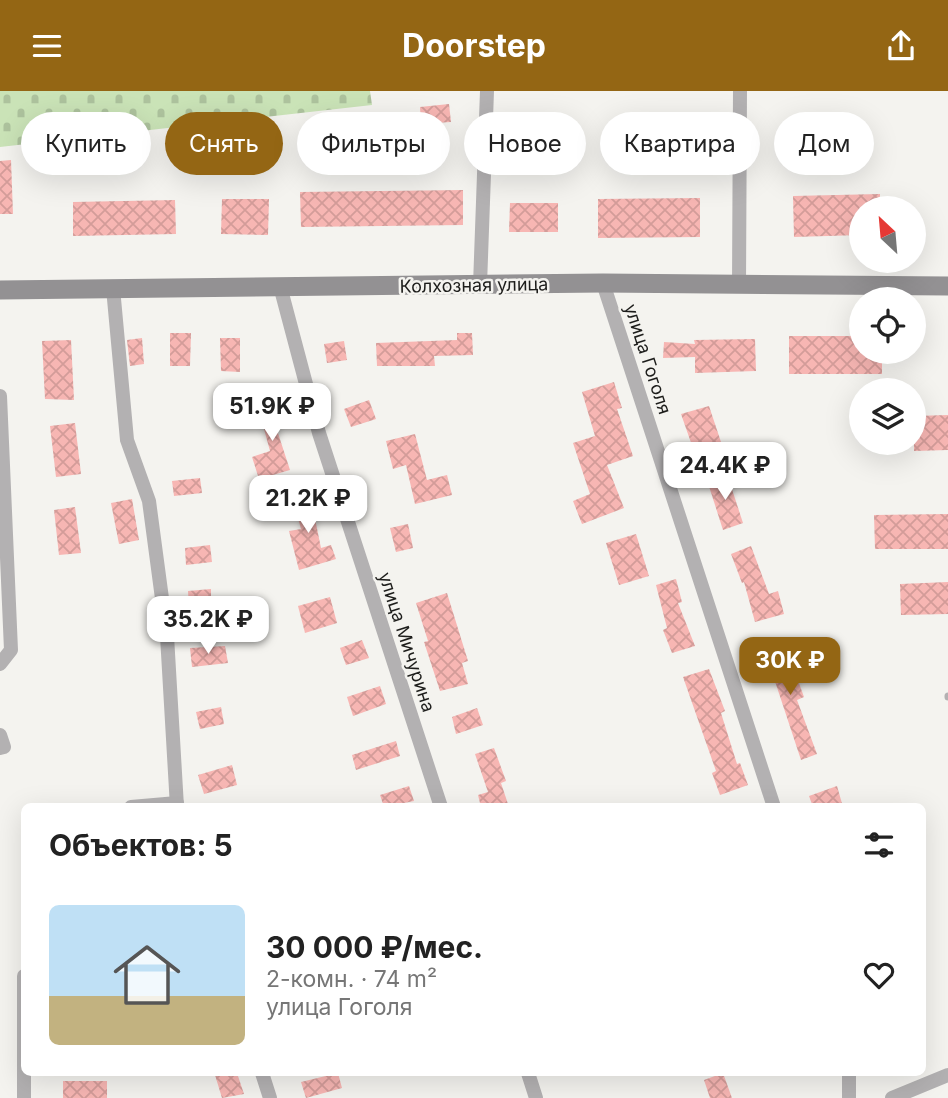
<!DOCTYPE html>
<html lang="ru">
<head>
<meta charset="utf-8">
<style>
	:root { --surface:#fff; --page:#f2f2f2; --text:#222; --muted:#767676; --accent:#946614 }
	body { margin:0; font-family:Inter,sans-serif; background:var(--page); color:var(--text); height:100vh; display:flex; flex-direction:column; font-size:26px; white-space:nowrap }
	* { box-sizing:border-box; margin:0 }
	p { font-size:23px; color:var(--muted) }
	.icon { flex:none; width:38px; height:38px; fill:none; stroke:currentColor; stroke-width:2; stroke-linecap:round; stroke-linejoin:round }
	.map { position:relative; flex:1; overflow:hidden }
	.side { position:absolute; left:21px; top:712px; width:905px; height:273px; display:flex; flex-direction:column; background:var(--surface); border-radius:10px; box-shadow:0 7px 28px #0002 }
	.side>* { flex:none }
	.guide { position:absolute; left:21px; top:21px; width:906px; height:63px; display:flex; gap:14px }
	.needle { width:46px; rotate:334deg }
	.fabs { position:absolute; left:849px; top:105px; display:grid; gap:14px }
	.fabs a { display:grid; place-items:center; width:77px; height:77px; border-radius:50%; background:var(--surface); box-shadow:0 7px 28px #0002; font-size:35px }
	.price { position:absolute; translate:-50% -60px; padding:0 16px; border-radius:14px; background:#fff; color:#222; font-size:23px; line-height:46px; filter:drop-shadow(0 2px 4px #0008) }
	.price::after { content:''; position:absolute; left:50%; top:42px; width:21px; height:16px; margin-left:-10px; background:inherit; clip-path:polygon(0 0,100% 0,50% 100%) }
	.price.current { background:var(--accent); color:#fff }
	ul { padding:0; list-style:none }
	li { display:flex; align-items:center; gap:21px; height:175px; padding:0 28px }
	li span { display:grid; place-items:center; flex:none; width:196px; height:140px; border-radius:10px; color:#555 }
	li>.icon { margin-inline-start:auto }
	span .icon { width:84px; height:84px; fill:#fffc; stroke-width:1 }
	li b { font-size:30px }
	h2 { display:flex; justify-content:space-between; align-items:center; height:84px; padding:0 28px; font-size:30px }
	.chip { padding:0 24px; border-radius:32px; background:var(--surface); box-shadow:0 7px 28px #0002; font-size:24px; line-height:63px }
	.chip.current { background:var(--accent); color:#fff }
	header { display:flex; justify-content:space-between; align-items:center; height:91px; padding:0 28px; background:var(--accent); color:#fff; font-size:32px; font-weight:700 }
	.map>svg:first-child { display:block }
</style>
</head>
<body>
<header><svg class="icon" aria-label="menu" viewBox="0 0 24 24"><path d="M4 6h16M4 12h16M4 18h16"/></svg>Doorstep<svg class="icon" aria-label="share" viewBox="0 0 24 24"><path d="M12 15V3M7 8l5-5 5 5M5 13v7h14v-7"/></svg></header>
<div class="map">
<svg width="948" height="1007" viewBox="0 0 948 1007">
	<defs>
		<pattern id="cemetery-stones" width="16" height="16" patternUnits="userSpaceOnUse" patternTransform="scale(1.75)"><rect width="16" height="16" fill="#cae3b7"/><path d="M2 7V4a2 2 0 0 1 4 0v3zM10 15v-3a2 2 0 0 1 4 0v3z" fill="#adc29d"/></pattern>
		<pattern id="building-cross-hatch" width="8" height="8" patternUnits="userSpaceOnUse" patternTransform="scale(1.75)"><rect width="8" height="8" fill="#f7b6b3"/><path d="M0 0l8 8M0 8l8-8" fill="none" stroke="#d39c99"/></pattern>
	</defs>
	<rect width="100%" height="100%" fill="#f4f3ef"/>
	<polygon fill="url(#cemetery-stones)" points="0,0 370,0 372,14 0,56"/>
	<g fill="url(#building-cross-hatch)">
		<polygon points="449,13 451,31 421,33 420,16"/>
		<rect x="818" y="34" width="18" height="34"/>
		<polygon points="11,69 13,123 0,123 0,70"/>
		<polygon points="463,99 463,134 301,136 300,101"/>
		<polygon points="880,103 880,117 861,117 861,144 794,146 793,105"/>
		<polygon points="700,107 700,146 598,147 598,108"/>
		<polygon points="222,108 269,108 268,144 221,143"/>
		<polygon points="175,109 176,143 73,145 73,111"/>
		<polygon points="510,112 558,112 558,141 509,141"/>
		<polygon points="170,242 191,242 190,275 170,275"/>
		<polygon points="457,242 472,242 473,264 434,265 435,275 377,275 376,252 457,249"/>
		<polygon points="789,245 861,245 861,261 882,261 882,283 789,283"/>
		<polygon points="142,247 144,273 130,275 127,249"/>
		<polygon points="220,247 240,247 240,281 221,280"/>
		<polygon points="755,248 756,280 695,282 695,266 663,267 664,251 695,253 694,249"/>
		<polygon points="71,249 74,309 45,308 42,250"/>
		<polygon points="344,250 347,269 327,272 324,253"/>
		<polygon points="614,291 622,317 617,318 633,365 607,374 624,417 582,433 573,410 590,403 573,352 595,345 582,301"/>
		<polygon points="369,309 376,328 351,336 344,318"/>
		<polygon points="280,310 287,330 275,333 290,379 259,388 252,366 270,360 258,316"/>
		<polygon points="709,315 723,357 696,366 681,323"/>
		<polygon points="948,324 948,359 914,360 914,325"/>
		<polygon points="75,332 81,383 56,386 50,335"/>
		<polygon points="415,343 427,389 447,384 452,404 415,413 406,374 393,378 386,350"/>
		<polygon points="727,383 743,432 723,439 707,389"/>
		<polygon points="200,387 202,402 174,405 172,390"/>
		<polygon points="313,400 318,417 313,418 321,457 331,454 336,468 299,479 289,440 301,438 292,406"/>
		<polygon points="132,408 139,449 119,453 111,412"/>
		<polygon points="75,416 81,462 59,464 54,419"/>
		<polygon points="948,423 948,458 875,458 874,424"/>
		<polygon points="408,433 413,457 396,461 390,437"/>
		<polygon points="636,443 649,485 619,494 606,452"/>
		<polygon points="210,454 212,471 186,474 185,457"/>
		<polygon points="751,455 769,503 778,500 784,523 755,531 744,491 742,492 731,463"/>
		<polygon points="676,488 682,511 678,512 695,555 672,562 663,539 667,537 656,494"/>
		<polygon points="948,491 948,523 901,524 900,493"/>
		<polygon points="211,498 211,514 189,515 188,500"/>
		<polygon points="447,502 468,570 462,572 468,593 440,600 424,551 428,550 416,512"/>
		<polygon points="330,506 337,532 305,542 298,515"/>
		<polygon points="362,549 369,567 346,574 340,557"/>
		<polygon points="784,551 804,606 797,609 817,663 801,669 764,557"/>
		<polygon points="225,555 228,572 192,576 190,557"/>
		<polygon points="709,578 725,620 721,622 737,673 740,672 748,694 720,704 712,682 716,680 683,586"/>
		<polygon points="380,595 386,613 353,625 347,606"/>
		<polygon points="221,616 224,633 200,638 196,621"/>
		<polygon points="477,617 483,634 456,643 452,626"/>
		<polygon points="396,650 400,665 356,679 352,664"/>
		<polygon points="494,657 506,690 501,692 508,713 481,716 478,704 488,701 475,663"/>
		<polygon points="232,674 237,694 204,703 198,684"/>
		<polygon points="409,695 414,710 384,716 380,704"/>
		<polygon points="837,695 843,716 813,716 809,705"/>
		<polygon points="223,982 237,982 244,1003 222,1007 215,984"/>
		<polygon points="338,982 342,997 306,1007 301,991"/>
		<polygon points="723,982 732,1007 710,1007 704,989"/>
		<rect x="63" y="990" width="44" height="17"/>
	</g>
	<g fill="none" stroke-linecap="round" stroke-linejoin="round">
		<polyline stroke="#b3b1b2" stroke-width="7" points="948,605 948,606"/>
		<g stroke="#b3b1b2" stroke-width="14">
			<polyline points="603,192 774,716"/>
			<polyline points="480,194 487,0"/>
			<polyline points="739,194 740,0"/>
			<polyline points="280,195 319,342 441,716"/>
			<polyline points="113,197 127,349 149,410 167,545 177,716"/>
			<polyline points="0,305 11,559 0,573"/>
			<polyline points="0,644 4,656 0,657"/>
			<polyline points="131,716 177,712"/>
			<polyline points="262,982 270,1007"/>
			<polyline points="528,982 536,1007"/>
			<polyline points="849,982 849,1007"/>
			<polyline points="24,1007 24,885"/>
			<polyline points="892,1007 948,984"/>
		</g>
		<polyline stroke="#939193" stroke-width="19" points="0,199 603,192 948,195"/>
	</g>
	<g text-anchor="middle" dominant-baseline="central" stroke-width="5" stroke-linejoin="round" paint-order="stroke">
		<g font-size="18" fill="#1d1d1b" stroke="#f4f3ef">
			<text transform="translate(474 194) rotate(-1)">Колхозная улица</text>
			<text transform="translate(648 268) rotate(72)">улица Гоголя</text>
			<text transform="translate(407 551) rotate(72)">улица Мичурина</text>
		</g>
	</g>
</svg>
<div class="fabs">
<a><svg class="needle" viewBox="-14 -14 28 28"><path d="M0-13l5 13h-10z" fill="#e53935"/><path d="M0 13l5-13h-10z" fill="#767676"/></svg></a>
<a><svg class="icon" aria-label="locate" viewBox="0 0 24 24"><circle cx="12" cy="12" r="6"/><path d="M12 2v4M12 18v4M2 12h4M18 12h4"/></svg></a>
<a><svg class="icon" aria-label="layers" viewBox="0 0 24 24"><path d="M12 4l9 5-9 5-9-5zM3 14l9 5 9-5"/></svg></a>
</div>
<b class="price" style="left:272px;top:352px">51.9K ₽</b>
<b class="price" style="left:725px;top:411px">24.4K ₽</b>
<b class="price" style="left:308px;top:444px">21.2K ₽</b>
<b class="price" style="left:208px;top:565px">35.2K ₽</b>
<b class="price current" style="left:790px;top:606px">30K ₽</b>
<div class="guide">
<a class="chip">Купить</a>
<a class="chip current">Снять</a>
<a class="chip">Фильтры</a>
<a class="chip">Новое</a>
<a class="chip">Квартира</a>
<a class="chip">Дом</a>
</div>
<section class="side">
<h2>Объектов: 5<svg class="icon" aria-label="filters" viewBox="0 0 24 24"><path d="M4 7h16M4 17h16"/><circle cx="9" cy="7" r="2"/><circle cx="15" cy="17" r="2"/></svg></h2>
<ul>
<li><span style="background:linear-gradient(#bfe0f5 65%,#c2b280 0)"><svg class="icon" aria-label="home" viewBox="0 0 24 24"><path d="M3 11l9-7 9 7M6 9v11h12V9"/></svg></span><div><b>30 000 ₽/мес.</b><p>2-комн. · 74 m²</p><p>улица Гоголя</p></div><svg class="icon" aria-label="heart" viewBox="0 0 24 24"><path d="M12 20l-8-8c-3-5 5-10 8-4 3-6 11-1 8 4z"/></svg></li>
</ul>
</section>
</div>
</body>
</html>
